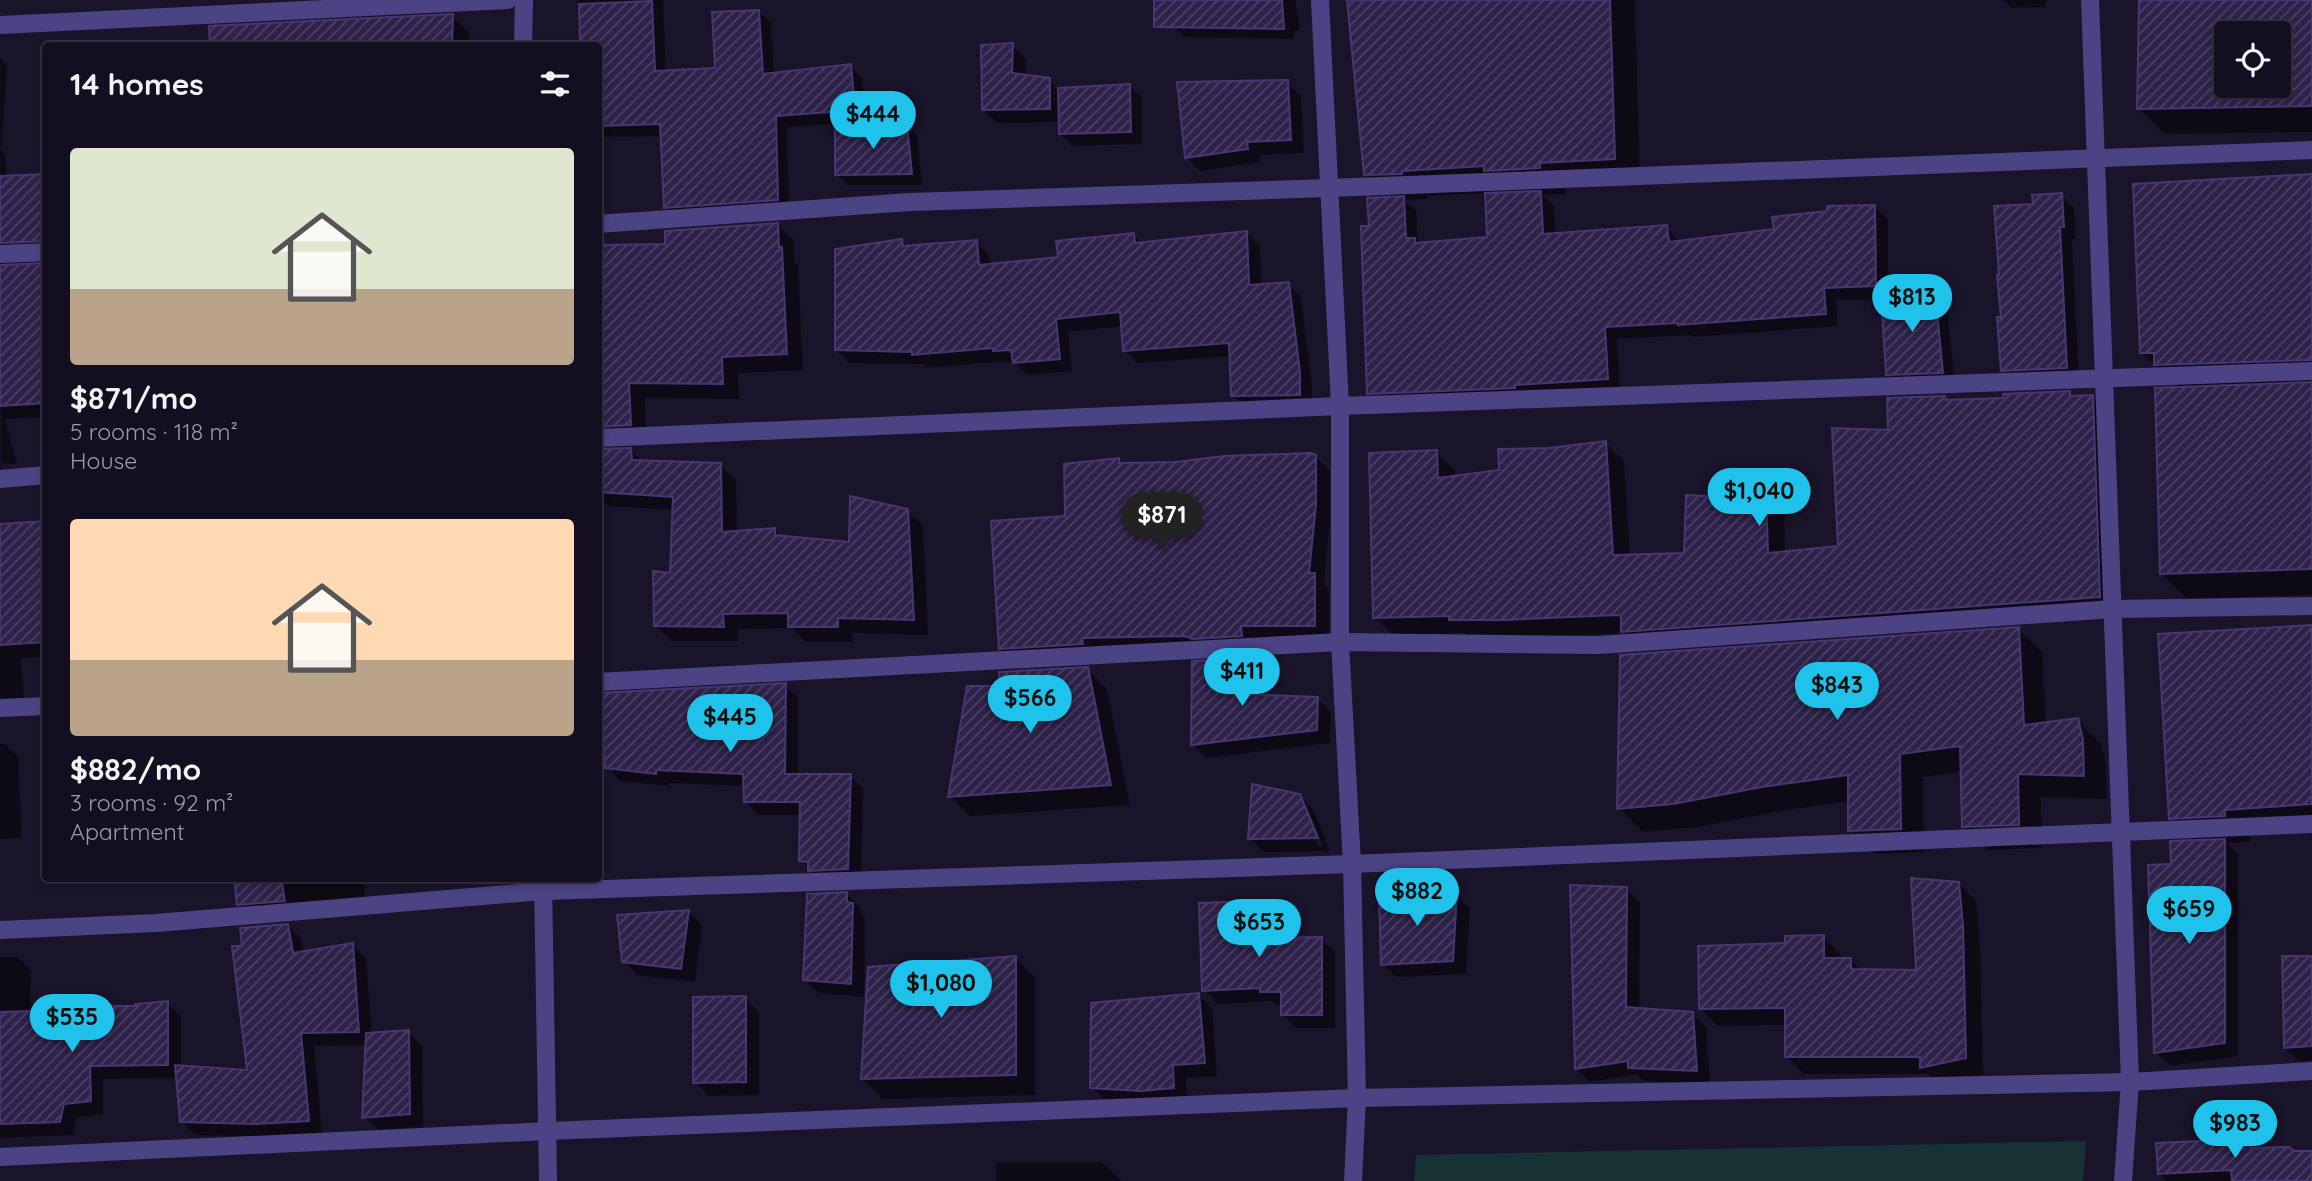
<!DOCTYPE html>
<html lang="en">
<head>
<meta charset="utf-8">
<style>
	:root { --surface:#140f20; --page:#211d2d; --text:#f1f3f6; --muted:#9d9ca5; --line:#332f3e; --accent:#1ec2ea }
	body { margin:0; font-family:Quicksand,sans-serif; background:var(--page); color:var(--text); height:100vh; display:flex; flex-direction:column; font-size:26px; white-space:nowrap }
	* { box-sizing:border-box; margin:0 }
	p { font-size:23px; color:var(--muted) }
	.icon { flex:none; width:38px; height:38px; fill:none; stroke:currentColor; stroke-width:2; stroke-linecap:round; stroke-linejoin:round }
	.map { position:relative; flex:1; overflow:hidden }
	.details { position:absolute; left:42px; top:42px; width:560px; height:840px; display:flex; flex-direction:column; background:var(--surface); border-radius:7px; box-shadow:0 4px 10px #0003,0 0 0 2px var(--line) }
	.details>* { flex:none }
	.tools { position:absolute; left:2214px; top:21px; display:grid; gap:14px }
	.tools a { display:grid; place-items:center; width:77px; height:77px; border-radius:7px; background:var(--surface); box-shadow:0 4px 10px #0003,0 0 0 2px var(--line); font-size:35px }
	.price { position:absolute; translate:-50% -60px; padding:0 16px; border-radius:24px; background:var(--accent); color:#111; font-size:23px; line-height:46px; filter:drop-shadow(0 2px 4px #0008) }
	.price::after { content:''; position:absolute; left:50%; top:42px; width:21px; height:16px; margin-left:-10px; background:inherit; clip-path:polygon(0 0,100% 0,50% 100%) }
	.price.active { background:#222; color:#fff }
	ul { padding:0; list-style:none }
	li { display:grid; align-content:center; gap:14px; height:371px; padding:0 28px }
	li span { display:grid; place-items:center; height:217px; border-radius:7px; color:#555 }
	li>.icon { margin-inline-start:auto }
	span .icon { width:126px; height:126px; fill:#fffc; stroke-width:1 }
	li b { font-size:30px }
	h2 { display:flex; justify-content:space-between; align-items:center; height:84px; padding:0 28px; font-size:30px }
	.map>svg:first-child { display:block }
</style>
</head>
<body>
<div class="map">
<svg width="2312" height="1181" viewBox="0 0 2312 1181">
	<defs>
		<pattern id="building-hatch" width="6" height="6" patternUnits="userSpaceOnUse" patternTransform="scale(1.75)"><rect width="6" height="6" fill="#2e224a"/><path d="M-1 1l2-2M0 6l6-6M5 7l2-2" fill="none" stroke="#4c4265"/></pattern>
	</defs>
	<rect width="100%" height="100%" fill="#1a142a"/>
	<polygon fill="#173234" points="2086,1141 2083,1181 1414,1181 1416,1155"/>
	<g fill="#0007" fill-rule="evenodd">
		<polygon points="578,0 663,0 666,72 717,69 759,11 771,23 774,74 850,66 862,78 867,122 787,127 789,211 678,219 666,207 663,136 598,137 598,46 579,28"/>
		<polygon points="1170,0 1295,0 1300,30 1294,31 1294,39 1184,37 1173,27"/>
		<path d="M1348,0H1635L1640,184L1565,188L1566,194L1542,195L1554,206L1555,235L1667,227L1680,243L1776,231L1874,206L1888,219V297L1934,292L1947,305L1955,385L1901,387L1888,374L1883,299L1836,300L1838,326L1693,337L1691,335L1617,339L1620,391L1382,406L1369,393L1371,227L1390,199L1366,174ZM1487,193L1489,239L1418,244L1416,211L1405,200L1428,199L1427,196Z"/>
		<polygon points="2003,0 2046,0 2046,7 2011,8"/>
		<path d="M2140,0H2312V132L2165,134L2139,108ZM2226,33H2278V86H2226Z"/>
		<polygon points="452,16 469,33 469,46 209,46 209,28"/>
		<polygon points="1012,45 1026,59 1026,77 1049,80 1058,90 1130,86 1142,98 1142,144 1072,146 1060,134 1060,122 997,123 983,110"/>
		<polygon points="0,58 7,65 1,150 5,154 7,178 46,177 46,255 3,262 2,267 46,265 46,417 5,419 17,464 2,463 1,475"/>
		<polygon points="1287,82 1301,96 1304,153 1260,155 1261,162 1200,171 1187,158"/>
		<polygon points="906,125 917,136 922,185 847,185 836,174"/>
		<polygon points="2312,176 2312,595 2187,599 2161,573 2180,389 2142,353"/>
		<polygon points="2061,195 2074,208 2076,239 2072,239 2079,381 2016,383 2003,370 2003,318 2035,206"/>
		<polygon points="778,224 794,241 794,262 798,265 803,370 738,373 739,399 645,398 646,441 598,430 598,246 667,246"/>
		<polygon points="1247,233 1260,246 1261,286 1288,284 1301,297 1312,387 1312,407 1246,408 1233,396 1231,356 1137,363 1124,350 1123,326 1068,332 1072,371 1027,375 1015,363 1007,363 1005,361 926,368 923,364 849,363 836,350 902,240 909,248 976,242 989,255 990,265 1060,258 1133,234 1143,244"/>
		<polygon points="2069,393 2074,398 2093,397 2111,415 2117,615 1641,650 1624,633 1522,638 1469,637 1465,633 1393,635 1374,617 1436,452 1455,470 1455,478 1501,471 1549,449 1605,443 1624,461 1630,556 1685,555 1706,498 1765,490 1784,508 1785,553 1839,547 1890,432 1944,397 1949,402 2005,400"/>
		<polygon points="598,450 631,450 643,462 720,465 736,480 737,533 774,530 782,538 851,544 907,510 923,526 928,635 852,633 853,642 805,642 792,628 738,629 738,641 671,641 656,626 671,575 674,510 609,506 598,496"/>
		<polygon points="1315,456 1330,471 1330,520 1324,584 1329,590 1329,640 1015,663 1000,648 1066,518 1118,460 1123,465"/>
		<polygon points="46,523 46,656 21,658 24,698 0,699 0,526"/>
		<polygon points="2312,627 2312,831 2250,835 2250,842 2226,843 2238,854 2238,1056 2170,1066 2156,1053 2173,866 2195,842 2171,818"/>
		<polygon points="2018,629 2042,652 2046,724 2077,720 2101,744 2106,765 2107,799 2041,797 2042,848 1987,850 1964,826 1962,772 1923,777 1924,852 1874,854 1850,830 1850,801 1787,810 1697,827 1643,832 1619,808"/>
		<polygon points="1237,661 1251,674 1250,696 1317,698 1331,712 1330,743 1206,758 1193,744"/>
		<polygon points="1087,669 1107,689 1130,805 970,816 950,796"/>
		<polygon points="785,685 798,698 798,776 850,776 863,789 861,882 822,883 801,860 802,815 759,815 746,802 745,786 668,783 669,786 620,781 607,767"/>
		<polygon points="0,744 5,744 18,757 22,838 0,839"/>
		<path d="M1299,795L1313,809L1330,851L1264,852L1250,838ZM1303,805H1306L1323,846L1319,847Z"/>
		<polygon points="236,878 364,878 366,906 252,918 239,904"/>
		<polygon points="1958,883 1976,901 1980,945 1983,1075 1939,1085 1928,1074 1804,1074 1787,1057 1787,1025 1718,1026 1700,1008 1787,945 1823,937 1841,955 1841,960 1850,959 1861,971 1917,971"/>
		<polygon points="1626,889 1640,903 1639,1010 1692,1014 1706,1027 1710,1084 1644,1081 1637,1074 1590,1082 1577,1069"/>
		<polygon points="847,894 860,908 860,913 865,918 864,997 819,993 805,980"/>
		<polygon points="1456,895 1470,908 1466,974 1396,977 1383,964"/>
		<polygon points="1253,902 1267,916 1268,940 1322,939 1335,953 1335,1028 1296,1028 1283,1014 1283,1005 1275,1005 1272,1001 1218,1004 1204,990"/>
		<polygon points="689,912 702,925 695,982 637,975 624,961"/>
		<polygon points="288,925 301,939 303,953 353,945 366,959 372,1034 408,1032 422,1046 423,1127 378,1130 364,1117 368,1045 314,1046 322,1134 268,1137 195,1135 181,1121 177,1078 103,1079 103,1114 77,1117 73,1135 0,1138 0,957 18,957 31,970 30,1013 138,1008 167,1003 181,1016 181,1068 249,1072 244,948"/>
		<polygon points="1015,957 1035,978 1035,1095 883,1099 862,1079"/>
		<polygon points="2312,958 2312,1060 2299,1061 2285,1048"/>
		<polygon points="1199,995 1212,1009 1217,1076 1186,1078 1187,1101 1106,1101 1092,1087"/>
		<polygon points="745,998 759,1012 759,1095 709,1096 695,1082"/>
		<polygon points="2250,1141 2258,1149 2312,1153 2312,1181 2167,1181 2160,1174"/>
		<polygon points="996,1162 1102,1162 1121,1181 996,1181"/>
	</g>
	<g fill="url(#building-hatch)" stroke="#483673" stroke-width="2" fill-rule="evenodd">
		<polygon points="1154,0 1282,0 1284,29 1154,27"/>
		<polygon points="1347,0 1610,0 1615,159 1540,163 1540,168 1484,171 1484,166 1402,171 1402,174 1364,175"/>
		<path d="M2139,0H2312V106L2137,109ZM2226,33H2278V86H2226Z"/>
		<polygon points="652,1 655,71 715,68 712,12 759,10 763,74 851,64 855,110 776,116 778,200 664,208 660,124 598,126 598,46 580,46 579,4"/>
		<polygon points="453,14 452,46 210,46 209,26"/>
		<polygon points="1013,43 1012,73 1050,78 1050,109 982,110 981,45"/>
		<polygon points="1288,80 1291,140 1247,142 1248,149 1185,158 1177,82"/>
		<polygon points="1130,84 1131,132 1059,134 1058,88"/>
		<polygon points="907,123 912,174 835,175 835,130"/>
		<polygon points="46,174 46,241 0,243 0,176"/>
		<polygon points="2312,174 2312,360 2154,365 2154,353 2140,353 2133,184"/>
		<polygon points="1541,191 1543,234 1667,225 1669,242 1774,229 1772,217 1827,211 1827,206 1875,205 1876,286 1824,288 1826,314 1678,325 1678,323 1605,327 1608,379 1515,385 1515,388 1367,394 1361,226 1369,226 1367,198 1404,196 1406,238 1415,238 1415,243 1487,237 1485,193"/>
		<polygon points="2062,193 2064,227 2060,227 2067,368 2001,371 1997,317 2001,317 1997,275 1999,275 1994,206 2033,204 2032,195"/>
		<polygon points="778,223 779,247 782,247 787,354 722,357 723,384 629,383 631,425 598,427 598,245 665,244 665,231"/>
		<polygon points="1247,231 1249,285 1289,282 1300,373 1300,395 1231,396 1229,343 1123,351 1120,312 1056,319 1060,359 1013,363 1011,350 993,351 993,348 912,355 912,352 835,350 835,249 902,239 903,246 977,240 979,265 1058,257 1056,241 1134,233 1135,243"/>
		<polygon points="46,263 46,403 0,406 0,265"/>
		<polygon points="1935,290 1943,373 1886,375 1881,296"/>
		<polygon points="2312,382 2312,569 2160,574 2155,388"/>
		<polygon points="2070,391 2070,396 2093,395 2100,597 1621,632 1621,617 1618,615 1503,620 1449,620 1449,616 1373,618 1369,453 1437,450 1438,478 1499,470 1498,449 1549,448 1606,441 1613,555 1684,553 1686,495 1706,496 1766,488 1768,553 1838,546 1832,428 1888,430 1887,398 1945,396 1946,400 2003,398 2003,394"/>
		<polygon points="631,448 632,460 721,463 722,532 775,528 775,535 849,542 850,496 908,509 914,620 838,618 838,627 788,627 788,613 723,614 724,627 654,626 653,571 670,573 673,497 598,492 598,449"/>
		<polygon points="1311,453 1316,455 1316,504 1309,573 1315,573 1315,626 1241,626 1242,636 1192,639 1185,636 1082,638 1083,644 999,649 991,521 1065,516 1064,464 1119,458 1119,463 1176,462 1224,456"/>
		<polygon points="46,521 46,642 0,645 0,524"/>
		<polygon points="2312,625 2312,804 2225,810 2225,816 2169,819 2158,634"/>
		<polygon points="2019,627 2024,725 2078,718 2083,740 2084,776 2018,774 2019,825 1962,827 1960,746 1900,754 1901,829 1848,831 1848,775 1762,787 1673,804 1617,809 1620,655"/>
		<polygon points="1238,659 1237,694 1318,697 1317,730 1191,745 1192,661"/>
		<polygon points="1088,667 1111,785 948,797 967,686 1000,686 999,672"/>
		<polygon points="786,683 785,774 851,774 848,869 808,871 808,862 799,861 800,802 744,802 743,774 656,770 656,774 605,768 599,693"/>
		<polygon points="1252,784 1300,794 1318,838 1248,839"/>
		<polygon points="2225,839 2225,1043 2154,1053 2148,865 2171,864 2170,841"/>
		<polygon points="234,878 281,878 285,901 237,905"/>
		<polygon points="1911,878 1959,882 1963,926 1966,1058 1920,1068 1920,1057 1785,1057 1785,1008 1699,1009 1698,946 1785,943 1785,936 1824,935 1824,958 1851,958 1851,969 1916,970"/>
		<polygon points="1570,885 1627,887 1626,1007 1693,1012 1697,1071 1628,1068 1628,1061 1575,1069"/>
		<polygon points="847,892 847,902 853,903 851,984 803,980 807,894"/>
		<polygon points="1457,893 1453,961 1381,965 1379,896"/>
		<polygon points="1254,901 1256,938 1322,937 1322,1015 1281,1015 1281,992 1260,992 1260,988 1202,991 1199,903"/>
		<polygon points="689,910 681,969 622,962 617,915"/>
		<polygon points="288,924 293,953 353,943 359,1032 301,1033 309,1121 253,1124 180,1122 175,1065 247,1070 232,946 242,946 240,928"/>
		<polygon points="1016,956 1016,1075 861,1079 868,967"/>
		<polygon points="2282,956 2312,956 2312,1046 2284,1048"/>
		<polygon points="1199,993 1205,1063 1173,1065 1174,1088 1140,1091 1090,1088 1091,1003"/>
		<polygon points="746,996 746,1082 693,1083 693,997"/>
		<polygon points="168,1001 168,1065 90,1066 91,1101 64,1104 60,1122 0,1124 0,1012 92,1009 92,1006 136,1006 135,1004"/>
		<polygon points="409,1030 410,1114 362,1118 366,1033"/>
		<polygon points="2250,1139 2251,1148 2289,1147 2294,1151 2312,1151 2312,1181 2232,1181 2231,1170 2158,1174 2156,1143"/>
	</g>
	<g fill="none" stroke-linecap="round" stroke-linejoin="round">
		<g stroke="#4c4385" stroke-width="18">
			<polyline points="1320,0 1340,406 1340,642 1352,864 1357,1098 1353,1181"/>
			<polyline points="2090,0 2130,1082 2123,1181"/>
			<polyline points="0,25 508,0"/>
			<polyline points="523,46 524,0"/>
			<polyline points="598,224 910,202 1329,188 2312,150"/>
			<polyline points="0,254 46,252"/>
			<polyline points="598,438 1340,406 2312,371"/>
			<polyline points="0,479 46,475"/>
			<polyline points="598,682 1340,642 1599,645 2113,609 2312,606"/>
			<polyline points="0,708 46,706"/>
			<polyline points="543,880 548,1181"/>
			<polyline points="0,930 156,923 544,891 1352,864 2312,824"/>
			<polyline points="0,1157 548,1131 1357,1098 2130,1082 2312,1071"/>
		</g>
	</g>
</svg>
<div class="tools">
<a><svg class="icon" aria-label="locate" viewBox="0 0 24 24"><circle cx="12" cy="12" r="6"/><path d="M12 2v4M12 18v4M2 12h4M18 12h4"/></svg></a>
</div>
<b class="price" style="left:873px;top:151px">$444</b>
<b class="price" style="left:1912px;top:334px">$813</b>
<b class="price" style="left:1759px;top:528px">$1,040</b>
<b class="price active" style="left:1162px;top:552px">$871</b>
<b class="price" style="left:1242px;top:708px">$411</b>
<b class="price" style="left:1837px;top:722px">$843</b>
<b class="price" style="left:1030px;top:735px">$566</b>
<b class="price" style="left:730px;top:754px">$445</b>
<b class="price" style="left:1417px;top:928px">$882</b>
<b class="price" style="left:2189px;top:946px">$659</b>
<b class="price" style="left:1259px;top:959px">$653</b>
<b class="price" style="left:941px;top:1020px">$1,080</b>
<b class="price" style="left:72px;top:1054px">$535</b>
<b class="price" style="left:2235px;top:1160px">$983</b>
<section class="details">
<h2>14 homes<svg class="icon" aria-label="filters" viewBox="0 0 24 24"><path d="M4 7h16M4 17h16"/><circle cx="9" cy="7" r="2"/><circle cx="15" cy="17" r="2"/></svg></h2>
<ul>
<li><span style="background:linear-gradient(#dfe7d0 65%,#b9a48a 0)"><svg class="icon" aria-label="home" viewBox="0 0 24 24"><path d="M3 11l9-7 9 7M6 9v11h12V9"/></svg></span><div><b>$871/mo</b><p>5 rooms · 118 m²</p><p>House</p></div></li>
<li><span style="background:linear-gradient(#ffd9b3 65%,#b9a48a 0)"><svg class="icon" aria-label="home" viewBox="0 0 24 24"><path d="M3 11l9-7 9 7M6 9v11h12V9"/></svg></span><div><b>$882/mo</b><p>3 rooms · 92 m²</p><p>Apartment</p></div></li>
</ul>
</section>
</div>
</body>
</html>
